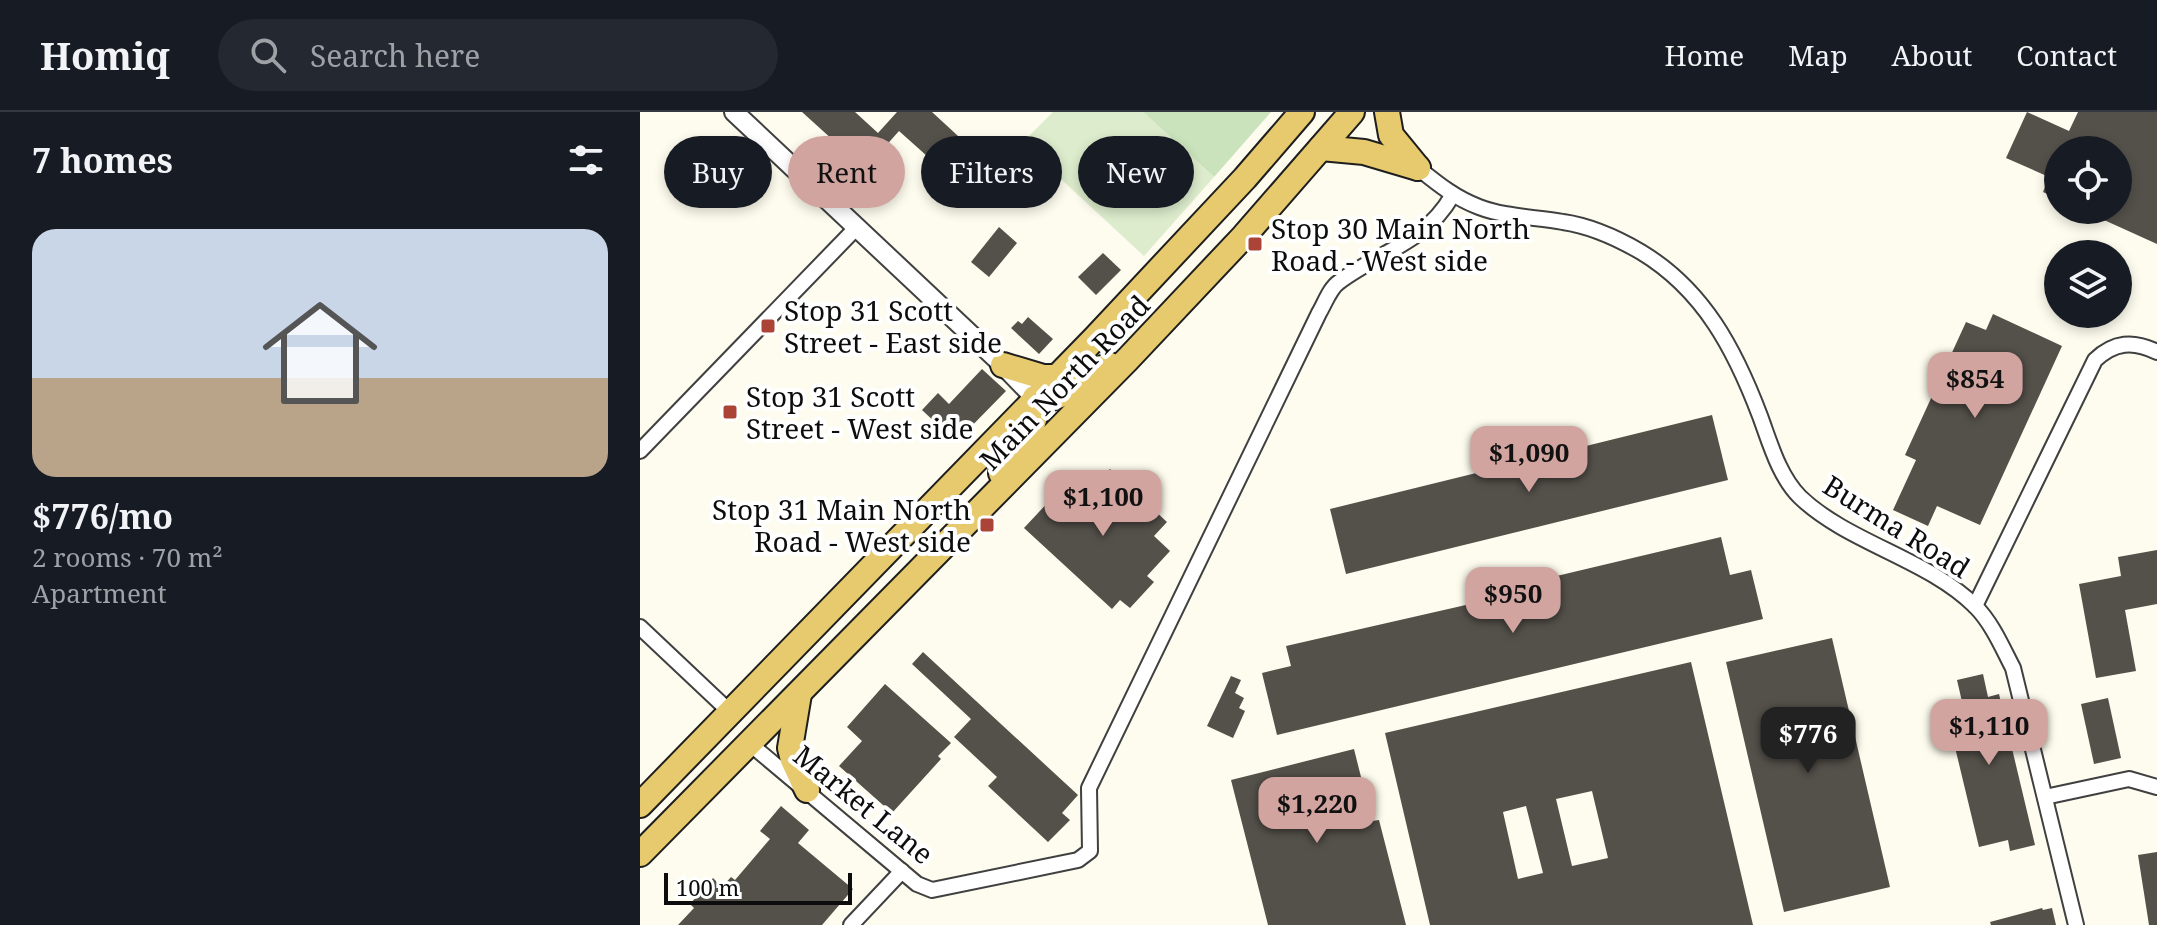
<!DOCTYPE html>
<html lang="en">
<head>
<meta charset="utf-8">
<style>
	:root { --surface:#171b24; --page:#242831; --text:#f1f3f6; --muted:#9ea1a6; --line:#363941; --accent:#d2a4a0 }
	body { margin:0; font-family:"Noto Serif",serif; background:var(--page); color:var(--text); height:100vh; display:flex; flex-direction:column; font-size:30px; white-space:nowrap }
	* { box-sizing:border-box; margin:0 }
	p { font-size:26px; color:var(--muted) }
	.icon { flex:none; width:44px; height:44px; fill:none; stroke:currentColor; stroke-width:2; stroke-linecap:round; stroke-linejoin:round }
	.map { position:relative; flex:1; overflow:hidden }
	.panel { display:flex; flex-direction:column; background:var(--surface); width:640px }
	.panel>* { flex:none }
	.hud { position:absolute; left:24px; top:24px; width:760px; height:72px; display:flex; gap:16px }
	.fabs { position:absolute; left:1404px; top:24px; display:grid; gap:16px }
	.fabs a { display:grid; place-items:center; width:88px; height:88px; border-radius:50%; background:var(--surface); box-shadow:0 4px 12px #0003; font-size:40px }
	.scale { position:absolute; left:24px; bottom:20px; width:188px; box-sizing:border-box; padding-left:8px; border:4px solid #0d0d0d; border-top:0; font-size:22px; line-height:28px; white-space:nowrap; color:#0d0d0d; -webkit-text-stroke:6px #fff; paint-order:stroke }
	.price { position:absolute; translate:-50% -68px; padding:0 18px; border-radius:16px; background:var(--accent); color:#111; font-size:26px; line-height:52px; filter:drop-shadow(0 2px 4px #0008) }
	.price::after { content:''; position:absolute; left:50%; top:48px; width:24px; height:18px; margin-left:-12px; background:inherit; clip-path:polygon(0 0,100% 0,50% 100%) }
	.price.active { background:#222; color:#fff }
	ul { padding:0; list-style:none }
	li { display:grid; align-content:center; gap:16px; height:424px; padding:0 32px }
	li span { display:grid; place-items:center; height:248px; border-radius:24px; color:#555 }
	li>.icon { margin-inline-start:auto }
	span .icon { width:144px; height:144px; fill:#fffc; stroke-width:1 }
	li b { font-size:34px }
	h2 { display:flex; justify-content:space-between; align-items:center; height:96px; padding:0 32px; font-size:34px }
	.pill { padding:0 28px; border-radius:36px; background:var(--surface); box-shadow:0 4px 12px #0003; font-size:28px; line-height:72px }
	.pill.active { background:var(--accent); color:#111 }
	header { display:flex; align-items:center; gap:48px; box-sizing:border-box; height:112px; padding:0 40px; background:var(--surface); border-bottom:2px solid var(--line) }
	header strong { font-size:38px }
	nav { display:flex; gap:44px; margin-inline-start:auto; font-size:28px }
	.search { width:560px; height:72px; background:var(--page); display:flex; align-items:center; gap:20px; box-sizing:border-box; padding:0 28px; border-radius:44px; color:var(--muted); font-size:30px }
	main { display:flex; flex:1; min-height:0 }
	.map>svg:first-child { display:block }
</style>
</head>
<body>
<header>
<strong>Homiq</strong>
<div class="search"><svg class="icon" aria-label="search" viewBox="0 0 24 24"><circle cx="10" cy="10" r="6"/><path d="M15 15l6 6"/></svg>Search here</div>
<nav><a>Home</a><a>Map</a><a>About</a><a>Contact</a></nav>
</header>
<main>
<section class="panel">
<h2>7 homes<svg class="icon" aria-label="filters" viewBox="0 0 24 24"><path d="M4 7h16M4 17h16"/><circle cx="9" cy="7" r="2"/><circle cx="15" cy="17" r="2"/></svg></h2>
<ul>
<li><span style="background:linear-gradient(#c9d6e8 60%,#b9a48a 0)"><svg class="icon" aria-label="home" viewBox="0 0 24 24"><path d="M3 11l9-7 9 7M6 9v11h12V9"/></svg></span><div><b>$776/mo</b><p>2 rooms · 70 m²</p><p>Apartment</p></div></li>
</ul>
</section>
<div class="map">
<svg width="1517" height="813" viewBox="0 0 1517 813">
	<rect width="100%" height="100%" fill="#fdfcee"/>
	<polygon fill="#cae3bc" points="503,0 631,0 574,65"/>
	<polygon fill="#dceccc" points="413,0 503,0 574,65 504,144 382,31"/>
	<g fill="#54504a" fill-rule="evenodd">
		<polygon points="162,0 215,0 238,21 257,0 292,0 330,35 306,61 259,19 225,57"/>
		<polygon points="1387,0 1429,19 1438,0 1517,0 1517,132 1442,98 1478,98 1478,38 1418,38 1418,87 1403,80 1409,65 1366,46"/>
		<polygon points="359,115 377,131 349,165 331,150"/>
		<polygon points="463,141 481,158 456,183 438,165"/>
		<polygon points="1353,202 1422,234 1340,413 1297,394 1288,414 1253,398 1276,348 1265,343 1326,210 1346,218"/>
		<polygon points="388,205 413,227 399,242 371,216 378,209 382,212"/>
		<polygon points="342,257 366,279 316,330 282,298 298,281 309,292"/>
		<polygon points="1072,303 1088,368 706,462 690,397"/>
		<polygon points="470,357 527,410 514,424 530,439 507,464 514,470 490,496 480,488 472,497 384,416 426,371 443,386"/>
		<polygon points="1081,425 1090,463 1111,458 1123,507 637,623 622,561 651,554 646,534 839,490 837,483"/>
		<polygon points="1517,438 1517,492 1485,498 1496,559 1456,566 1439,472 1481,464 1478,445"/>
		<polygon points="1192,526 1250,775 1144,800 1086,550"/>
		<polygon points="283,540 438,683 422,701 430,708 408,730 348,674 357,665 314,625 331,607 272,552"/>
		<path d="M1051,550L1113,813H790L745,621ZM952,679L968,746L932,754L916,687ZM886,694L903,761L878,767L863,700Z"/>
		<polygon points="1343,562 1348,585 1359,582 1395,733 1370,739 1368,728 1339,735 1306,598 1323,594 1317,568"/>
		<polygon points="591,564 601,568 595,581 604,586 599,596 605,599 593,626 567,614"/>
		<polygon points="245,572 311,631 298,644 301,647 252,701 199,654 222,629 207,615"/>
		<polygon points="1468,586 1481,646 1454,652 1441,592"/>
		<polygon points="714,637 732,709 739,708 766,813 628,813 591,668"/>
		<polygon points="141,694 169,718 158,731 213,777 182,813 38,813 54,796 50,792 73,766 82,775 91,765 95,768 130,727 120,719"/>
		<polygon points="1517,740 1517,813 1509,813 1498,743"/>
		<polygon points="1402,796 1403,798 1412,796 1416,813 1351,813 1350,810"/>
	</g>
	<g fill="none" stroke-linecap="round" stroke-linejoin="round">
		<defs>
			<g id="minor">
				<path d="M778,56C798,72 815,86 839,95C865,105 895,105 923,110C951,114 977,126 1001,140C1064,178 1095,238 1120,304C1130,331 1139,364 1160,385C1208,431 1288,447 1335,494C1352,511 1362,535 1373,556L1436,813"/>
				<polyline points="0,339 217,115"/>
				<path d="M1335,494L1455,248C1474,230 1493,228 1517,240"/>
				<polyline points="0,515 90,600"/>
				<path d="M109,631L277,772L292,778L438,748L450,739L449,676L679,201C685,191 690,176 699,170C740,139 784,132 812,84"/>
				<polyline points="1405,685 1489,667 1517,675"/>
				<polyline points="211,813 262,759"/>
			</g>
			<polyline id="tertiary" points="94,0 363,253 395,286"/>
			<g id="trunk">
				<polyline points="747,0 751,23 778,56"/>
				<polyline points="681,36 724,40 778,56"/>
				<polyline points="363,253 403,265 416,265"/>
				<path d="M395,286C427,292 443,262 470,253"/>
				<path d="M361,361C375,335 401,318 395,286"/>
				<polyline points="159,582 150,636 153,648 167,678"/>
				<polyline points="0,693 455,226 605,66 662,0"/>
				<polyline points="0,742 487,248 604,124 712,0"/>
			</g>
		</defs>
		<use href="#minor" stroke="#404040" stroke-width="18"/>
		<use href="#tertiary" stroke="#404040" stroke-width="22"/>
		<use href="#trunk" stroke="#1e1e1e" stroke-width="28"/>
		<use href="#minor" stroke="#fff" stroke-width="14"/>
		<use href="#tertiary" stroke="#fff" stroke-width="18"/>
		<use href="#trunk" stroke="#e6ca6d" stroke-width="24"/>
	</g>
	<g fill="#ab4436" stroke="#fff" stroke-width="3">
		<rect x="607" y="124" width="16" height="16" rx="4"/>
		<rect x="120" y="206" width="16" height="16" rx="4"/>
		<rect x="82" y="292" width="16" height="16" rx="4"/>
		<rect x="339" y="405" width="16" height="16" rx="4"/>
	</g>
	<g text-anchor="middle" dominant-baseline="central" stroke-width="8" stroke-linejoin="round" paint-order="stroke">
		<g font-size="28" fill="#0d0d0d" stroke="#fff" text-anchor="start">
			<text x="631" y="116">Stop 30 Main North<tspan x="631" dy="32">Road - West side</tspan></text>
			<text x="144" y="198">Stop 31 Scott<tspan x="144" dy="32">Street - East side</tspan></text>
			<text x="106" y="284">Stop 31 Scott<tspan x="106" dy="32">Street - West side</tspan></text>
			<text x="331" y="397" text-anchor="end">Stop 31 Main North<tspan x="331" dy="32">Road - West side</tspan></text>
		</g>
		<g font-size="28" fill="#0d0d0d" stroke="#fff">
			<text transform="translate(424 270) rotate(-46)">Main North Road</text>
			<text transform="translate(1257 414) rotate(32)">Burma Road</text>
			<text transform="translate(224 692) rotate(39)">Market Lane</text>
		</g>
	</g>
</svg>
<div class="fabs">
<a><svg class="icon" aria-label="locate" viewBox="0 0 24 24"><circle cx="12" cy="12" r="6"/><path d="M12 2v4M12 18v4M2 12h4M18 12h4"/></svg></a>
<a><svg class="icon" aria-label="layers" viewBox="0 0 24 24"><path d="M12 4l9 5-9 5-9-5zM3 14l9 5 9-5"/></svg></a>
</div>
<div class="scale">100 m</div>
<b class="price" style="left:1335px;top:308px">$854</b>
<b class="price" style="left:889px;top:382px">$1,090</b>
<b class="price" style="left:463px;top:426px">$1,100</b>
<b class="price" style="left:873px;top:523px">$950</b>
<b class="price" style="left:1349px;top:655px">$1,110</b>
<b class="price active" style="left:1168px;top:663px">$776</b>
<b class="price" style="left:677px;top:733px">$1,220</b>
<div class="hud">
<a class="pill">Buy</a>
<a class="pill active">Rent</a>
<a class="pill">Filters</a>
<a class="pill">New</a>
</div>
</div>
</main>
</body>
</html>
